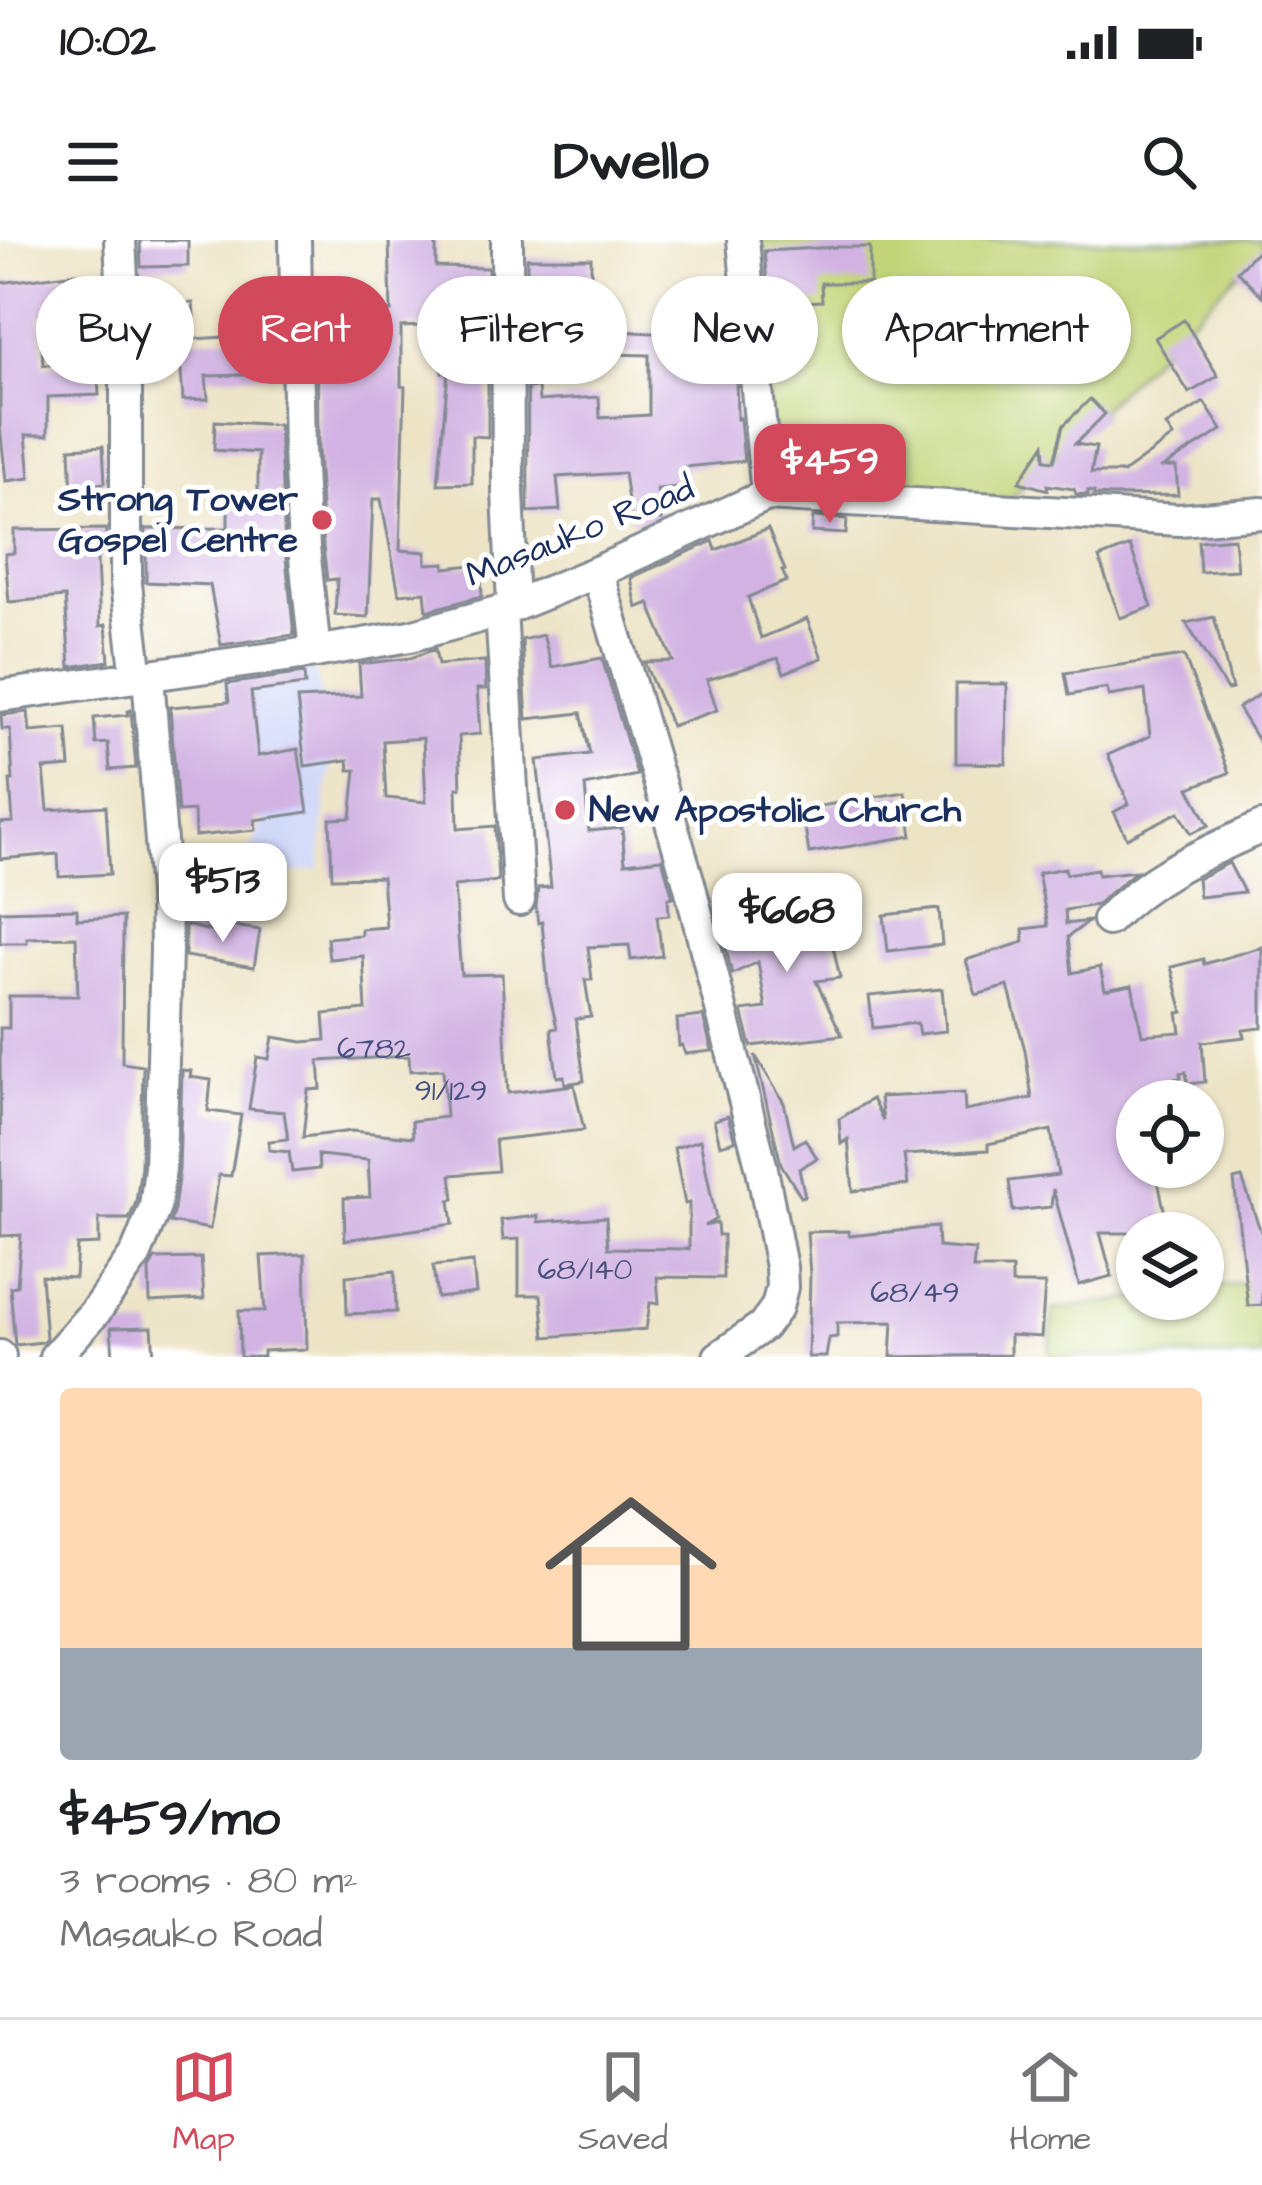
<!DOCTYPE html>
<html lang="en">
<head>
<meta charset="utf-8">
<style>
	:root { --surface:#fff; --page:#f2f2f2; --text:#202124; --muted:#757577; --line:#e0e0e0; --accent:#d1495b }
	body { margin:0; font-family:"Architects Daughter",sans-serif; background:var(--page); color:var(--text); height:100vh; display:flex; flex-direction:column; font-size:45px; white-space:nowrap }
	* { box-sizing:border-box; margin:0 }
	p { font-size:39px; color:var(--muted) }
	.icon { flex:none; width:66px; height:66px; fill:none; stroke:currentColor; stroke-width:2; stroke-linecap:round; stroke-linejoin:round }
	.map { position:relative; height:1117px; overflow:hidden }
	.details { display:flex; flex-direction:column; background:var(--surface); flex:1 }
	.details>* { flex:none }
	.top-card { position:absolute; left:36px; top:36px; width:1191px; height:108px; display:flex; gap:24px }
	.fabs { position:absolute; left:1116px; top:840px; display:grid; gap:24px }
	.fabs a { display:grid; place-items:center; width:108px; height:108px; border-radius:50%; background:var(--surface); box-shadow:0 3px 9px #0004; font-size:60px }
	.price { position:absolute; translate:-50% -102px; padding:0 27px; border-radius:24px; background:#fff; color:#222; font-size:39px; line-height:78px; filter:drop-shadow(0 3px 6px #0008) }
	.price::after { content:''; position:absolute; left:50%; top:72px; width:36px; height:27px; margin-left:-18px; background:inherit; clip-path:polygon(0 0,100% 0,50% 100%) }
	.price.selected { background:var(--accent); color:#fff }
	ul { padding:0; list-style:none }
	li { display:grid; align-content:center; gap:24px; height:636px; padding:0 60px }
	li+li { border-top:3px solid var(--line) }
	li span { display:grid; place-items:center; height:372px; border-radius:12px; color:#555 }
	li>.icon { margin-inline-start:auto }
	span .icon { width:216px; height:216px; fill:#fffc; stroke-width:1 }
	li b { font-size:51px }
	.chip { padding:0 42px; border-radius:54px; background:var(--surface); box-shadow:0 3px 9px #0004; font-size:42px; line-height:108px }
	.chip.selected { background:var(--accent); color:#fff }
	.status { display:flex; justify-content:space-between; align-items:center; height:84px; padding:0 60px; background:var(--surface); direction:ltr }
	.status svg { height:33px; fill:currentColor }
	header { display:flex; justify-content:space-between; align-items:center; height:156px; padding:0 60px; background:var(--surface); font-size:54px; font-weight:700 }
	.tabs { display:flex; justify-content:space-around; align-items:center; height:168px; border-top:3px solid var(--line); background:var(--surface); font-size:33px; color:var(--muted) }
	.tabs a { display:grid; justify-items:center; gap:6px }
	.tabs .selected { color:var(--accent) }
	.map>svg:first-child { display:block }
</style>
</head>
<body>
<div class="status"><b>10:02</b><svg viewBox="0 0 49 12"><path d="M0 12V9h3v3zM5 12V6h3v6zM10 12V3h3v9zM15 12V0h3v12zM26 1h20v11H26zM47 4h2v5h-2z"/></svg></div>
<header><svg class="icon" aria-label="menu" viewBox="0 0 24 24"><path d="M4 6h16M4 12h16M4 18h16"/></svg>Dwello<svg class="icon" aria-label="search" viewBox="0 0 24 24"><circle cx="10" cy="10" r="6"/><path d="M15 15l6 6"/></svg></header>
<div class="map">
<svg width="1262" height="1117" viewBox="0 0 1262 1117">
	<rect width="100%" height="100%" fill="#fff"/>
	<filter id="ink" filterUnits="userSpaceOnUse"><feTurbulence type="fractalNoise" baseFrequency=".00833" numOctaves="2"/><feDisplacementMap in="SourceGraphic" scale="24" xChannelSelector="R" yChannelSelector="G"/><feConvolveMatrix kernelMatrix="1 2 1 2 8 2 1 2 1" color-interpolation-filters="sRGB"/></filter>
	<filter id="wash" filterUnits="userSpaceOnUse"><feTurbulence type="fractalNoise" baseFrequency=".004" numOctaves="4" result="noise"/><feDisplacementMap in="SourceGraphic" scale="48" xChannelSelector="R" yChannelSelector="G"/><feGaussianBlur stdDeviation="2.7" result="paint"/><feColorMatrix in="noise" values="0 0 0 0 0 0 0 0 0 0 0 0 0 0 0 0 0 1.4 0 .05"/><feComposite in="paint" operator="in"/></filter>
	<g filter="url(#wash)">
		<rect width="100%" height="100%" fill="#ede4c6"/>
		<polygon fill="#d1d9f9" points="314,423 333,518 327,544 320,630 274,633 243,629 263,582 238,514 232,513 222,436"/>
		<g fill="#c2d477" stroke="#6e826a" stroke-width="3">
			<polygon points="750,0 1262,0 1262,9 1009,260 776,245"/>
			<polygon points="1262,1041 1262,1117 1050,1117 1053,1070 1137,1058 1203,1059 1203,1049"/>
		</g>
		<g id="blocks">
			<g fill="#d1b2e3" fill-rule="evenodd">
				<polygon points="140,0 188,0 188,26 141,27"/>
				<polygon points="389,0 436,0 436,27 488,28 488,197 472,196 472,243 438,244 448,132 442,132 442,85 401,87 401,146 405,147 400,310 426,312 426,324 445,323 445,328 473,325 475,339 481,338 482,356 427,371 425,352 399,354 381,259 373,259 368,377 335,375 337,339 327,340 323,306 318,209 317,41 346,43 345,73 391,71"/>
				<polygon points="1262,6 1262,56 1237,31"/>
				<polygon points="838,7 870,7 870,43 821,43 822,61 769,64 764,11"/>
				<polygon points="527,18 591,18 591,81 540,73 529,148 538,147 539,161 599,157 600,178 649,175 649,115 611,114 610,121 588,117 597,66 621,69 617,91 729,97 727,133 736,133 737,179 740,178 744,221 685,227 687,246 657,249 661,280 631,282 624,233 557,237 560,270 528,272"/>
				<polygon points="76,33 80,71 40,74 43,125 97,124 99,155 48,157 48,195 26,195 30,238 6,241 0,186 0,43"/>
				<polygon points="150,63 193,63 195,87 151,90"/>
				<polygon points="240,64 277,64 278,134 206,136 208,159 183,160 179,100 240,96"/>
				<polygon points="1184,80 1218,136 1189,153 1155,98"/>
				<polygon points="1090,159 1105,174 1075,204 1096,207 1091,233 1123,233 1173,197 1166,186 1204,162 1222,190 1163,227 1176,227 1178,255 1114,256 1094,255 1094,252 1088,251 1088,255 1076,254 1074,249 1047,245 1048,250 1019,242 1044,205 1045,220 1054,221 1063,186"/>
				<polygon points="215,181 279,185 285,309 294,395 221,405 210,345 146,342 146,289 228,288 228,256 258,256 258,213 214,210"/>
				<polygon points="103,206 105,243 95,244 95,253 72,255 70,208"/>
				<polygon points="813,277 847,279 846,294 812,292"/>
				<polygon points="106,289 106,316 98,316 97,321 100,386 106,385 109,421 70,427 65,357 9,362 5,314 14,313 14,290"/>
				<polygon points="768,289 785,330 782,331 787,341 748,357 761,398 807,379 822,418 784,433 778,418 707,440 717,470 671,486 644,422 673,421 649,363 637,368 631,338 713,301 716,310"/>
				<polygon points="1234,298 1237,330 1200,332 1198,301"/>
				<polygon points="1130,306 1152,367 1120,378 1099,318"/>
				<polygon points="1214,377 1232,449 1227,450 1186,383"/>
				<polygon points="543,395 552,427 602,418 637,535 585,546 589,591 622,588 625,623 662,619 673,657 668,658 669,675 657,676 662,716 631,720 629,705 588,707 592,740 585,740 591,777 576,779 584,841 565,844 564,836 557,837 551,789 557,788 548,748 542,682 538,683 536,668 538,648 551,647 537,520 590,514 581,473 527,479 522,400"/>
				<path d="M435,409L438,425L485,421L486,449H477L480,494L459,496L461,548H457L458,589L495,586L498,641L454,646L461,735L502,734L508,853L574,845L584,890L495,900L498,931L451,935L454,959L450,960L453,984L345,1000L344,958L370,957L368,920L318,915L319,929L292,932L289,912L269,910V901L288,899L284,872L249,869L257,817L269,819L273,797L303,802L326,800L324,774L366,770L363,716L329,719L327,698L361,695V689L386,687L382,637L332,638L330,579L351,578L356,530H349L348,520L305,526L297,459L361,456L359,424L411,418ZM423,498L426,562L386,558L383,501ZM409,816L410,831L443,829L446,877L412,881L413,897L352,891L303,897L308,850L321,849L319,821Z"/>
				<polygon points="1184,416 1229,533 1189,548 1209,585 1191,593 1179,572 1127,598 1114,572 1129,564 1108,515 1150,496 1145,450 1109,456 1107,448 1069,455 1065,433"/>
				<polygon points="304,433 305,445 251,452 258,516 298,509 308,572 255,580 256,590 195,596 194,571 178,572 170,467 229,462 227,444"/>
				<polygon points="956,444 1007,444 1006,524 956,523"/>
				<polygon points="1262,453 1262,507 1238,468"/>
				<polygon points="131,470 136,528 110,530 108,503 96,504 94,478 128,475 128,471"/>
				<polygon points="28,472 30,492 67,489 70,527 44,529 48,570 106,566 110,634 59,637 58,614 0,619 0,583 13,582 10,540 13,540 10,489 2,489 1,475"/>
				<polygon points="905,552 912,596 809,613 802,569"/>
				<polygon points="1229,623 1244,652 1199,657 1197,639"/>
				<polygon points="1065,628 1066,634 1097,629 1098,635 1136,631 1096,665 1065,670 1066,684 1089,681 1068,697 1072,733 1100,727 1105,750 1132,745 1142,795 1181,792 1178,773 1183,772 1171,727 1203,719 1204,724 1262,707 1262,788 1243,790 1245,797 1202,802 1205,842 1188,844 1186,832 1180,833 1181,838 1155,841 1157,861 1137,861 1137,927 1155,927 1169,993 1100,993 1112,1036 1079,1045 1053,949 1051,967 1013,971 1009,941 1058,935 1051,890 988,904 988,910 904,915 908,945 853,951 848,899 841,904 839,879 872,859 883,881 880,857 964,853 965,871 1032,858 1025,810 1008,746 976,755 966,720 1024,702 1023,689 1048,686 1038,633"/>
				<polygon points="785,657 794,682 826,675 840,738 816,741 842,795 751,806 742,771 766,768 758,722 732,734 724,700 765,682 759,667"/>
				<polygon points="77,669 77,679 123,677 122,823 143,826 141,926 136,962 129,979 99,979 99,1004 77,1005 75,1038 41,1036 46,1098 42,1102 15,1105 10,1047 17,1046 21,995 1,996 0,788 9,788 9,756 78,756 76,697 27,698 27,703 0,703 0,671"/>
				<polygon points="939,669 942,705 888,711 884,675"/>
				<polygon points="220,684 260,690 254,727 185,716 185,685 219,693"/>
				<polygon points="942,749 946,791 919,794 917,783 873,788 869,756"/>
				<polygon points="703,776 712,811 685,814 682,805 679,806 677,779"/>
				<polygon points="755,815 784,863 794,906 805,899 817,918 799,929 805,956 801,957 781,924"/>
				<polygon points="182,830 191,831 190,837 211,840 208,871 241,875 231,936 219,935 210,989 170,982 174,970 179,930"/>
				<polygon points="728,876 735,901 720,905 714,880"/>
				<polygon points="700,900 716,979 704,986 717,983 718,995 723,995 723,1038 657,1037 659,1063 650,1063 646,1089 545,1097 541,1055 519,1055 519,999 503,1000 501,980 538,976 538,982 606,977 608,1008 689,1009 689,963 685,964 674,908"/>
				<polygon points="1242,938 1262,995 1262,1065 1248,1066 1234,940"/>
				<polygon points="937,987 938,1007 975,1010 973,1029 1012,1029 1012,1044 1045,1044 1041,1097 1010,1095 1010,1115 891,1117 893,1082 837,1083 837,1097 829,1098 826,1117 808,1117 810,1035 807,992 848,991 849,996"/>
				<polygon points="305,1014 307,1109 263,1111 263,1117 240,1117 239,1071 265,1071 261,1016"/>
				<polygon points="201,1018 204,1059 150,1062 149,1029 155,1019"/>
				<polygon points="473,1022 476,1053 437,1058 433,1026"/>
				<polygon points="395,1031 396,1072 347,1074 346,1036"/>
				<polygon points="152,1087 154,1117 113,1117 111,1088"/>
			</g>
		</g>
	</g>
	<g filter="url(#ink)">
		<use href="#blocks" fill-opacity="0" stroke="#848a92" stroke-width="3"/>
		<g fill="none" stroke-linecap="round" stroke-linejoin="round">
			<defs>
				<g id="minor">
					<polyline points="120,0 126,114 126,344 137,438"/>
					<polyline points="295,0 299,210 304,308 315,412"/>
					<polyline points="507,0 508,251 513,366"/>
					<polyline points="743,0 767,255"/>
					<polyline points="597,332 689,643 762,929 781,1027 782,1047 777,1067 763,1086 719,1117"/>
					<polyline points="501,371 519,660"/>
					<polyline points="0,456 315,412 410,396 501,371 597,332 767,255 1179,280 1262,273"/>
					<path d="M1108,680C1154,633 1203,614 1262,587"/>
					<polyline points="0,1116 0,1117"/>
					<polyline points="55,1117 95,1072 136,1014 155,967 160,928 166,710 165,652 148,436"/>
				</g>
			</defs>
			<use href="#minor" stroke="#848a92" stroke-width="36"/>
			<polyline stroke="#848a92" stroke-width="4.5" stroke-dasharray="9 9" stroke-linecap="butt" points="49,89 95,92"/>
			<use href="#minor" stroke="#fff" stroke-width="30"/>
		</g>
	</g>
	<g fill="#d1495b" stroke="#fff" stroke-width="4.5">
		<circle cx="322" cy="280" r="12"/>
		<circle cx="565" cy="570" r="12"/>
	</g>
	<g text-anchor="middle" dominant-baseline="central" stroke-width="10" stroke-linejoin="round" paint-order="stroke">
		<g font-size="30" fill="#48507f">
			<text x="374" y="809">6782</text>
			<text x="451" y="851">91/129</text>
			<text x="585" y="1030">68/140</text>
			<text x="915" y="1053">68/49</text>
		</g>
		<g font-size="36" font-weight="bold" fill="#1b2f5e" stroke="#fff" text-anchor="end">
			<text x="298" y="259">Strong Tower<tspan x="298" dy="41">Gospel Centre</tspan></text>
			<text x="589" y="570" text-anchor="start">New Apostolic Church</text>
		</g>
		<g font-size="36" fill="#1b2f5e" stroke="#fff">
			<text transform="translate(580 292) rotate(-22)">Masauko Road</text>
		</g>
	</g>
</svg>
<div class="fabs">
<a><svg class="icon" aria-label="locate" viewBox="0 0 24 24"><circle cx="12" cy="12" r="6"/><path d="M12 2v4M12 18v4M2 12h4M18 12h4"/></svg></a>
<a><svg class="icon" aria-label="layers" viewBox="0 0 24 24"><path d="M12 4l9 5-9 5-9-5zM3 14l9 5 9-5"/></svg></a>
</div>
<b class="price selected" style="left:830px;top:286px">$459</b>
<b class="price" style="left:223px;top:705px">$513</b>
<b class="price" style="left:787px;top:735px">$668</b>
<div class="top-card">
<a class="chip">Buy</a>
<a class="chip selected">Rent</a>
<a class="chip">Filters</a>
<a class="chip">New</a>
<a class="chip">Apartment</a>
</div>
</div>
<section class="details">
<ul>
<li><span style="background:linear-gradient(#ffd9b3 70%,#9aa5b1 0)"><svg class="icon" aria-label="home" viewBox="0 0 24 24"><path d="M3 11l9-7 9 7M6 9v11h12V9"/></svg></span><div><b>$459/mo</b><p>3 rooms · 80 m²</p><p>Masauko Road</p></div></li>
</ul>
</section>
<nav class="tabs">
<a class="selected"><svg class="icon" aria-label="map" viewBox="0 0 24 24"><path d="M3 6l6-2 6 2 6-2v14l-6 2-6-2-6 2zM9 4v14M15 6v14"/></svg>Map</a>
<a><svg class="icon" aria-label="saved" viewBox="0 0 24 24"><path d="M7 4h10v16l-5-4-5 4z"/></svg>Saved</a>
<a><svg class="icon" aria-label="home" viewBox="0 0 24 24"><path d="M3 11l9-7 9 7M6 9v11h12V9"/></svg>Home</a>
</nav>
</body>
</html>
